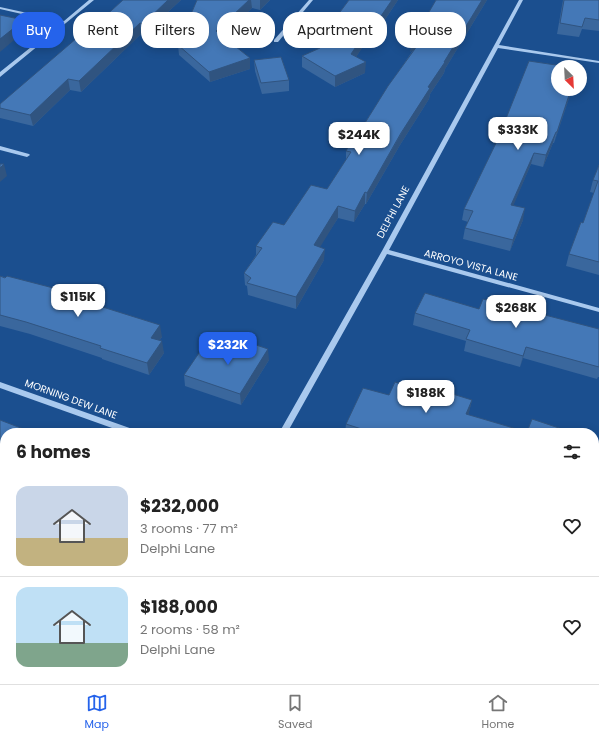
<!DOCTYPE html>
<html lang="en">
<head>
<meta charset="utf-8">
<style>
	:root { --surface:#fff; --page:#f6f6f6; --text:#222; --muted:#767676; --line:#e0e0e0; --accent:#2563eb }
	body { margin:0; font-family:Poppins,sans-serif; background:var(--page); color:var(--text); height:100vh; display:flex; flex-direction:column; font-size:15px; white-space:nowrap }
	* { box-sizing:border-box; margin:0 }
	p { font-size:13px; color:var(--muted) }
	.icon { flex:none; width:22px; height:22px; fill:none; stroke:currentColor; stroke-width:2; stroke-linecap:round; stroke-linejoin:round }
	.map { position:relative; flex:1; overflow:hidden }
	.drawer { position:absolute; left:0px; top:428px; width:599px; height:256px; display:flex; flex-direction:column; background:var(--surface); border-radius:16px 16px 0 0; box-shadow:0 2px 10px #0003 }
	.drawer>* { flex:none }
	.top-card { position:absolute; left:12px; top:12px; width:575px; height:36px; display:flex; gap:8px }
	.needle { width:26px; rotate:156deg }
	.fabs { position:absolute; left:551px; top:60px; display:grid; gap:8px }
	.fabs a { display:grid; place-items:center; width:36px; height:36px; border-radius:50%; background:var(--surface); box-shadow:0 2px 10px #0003; font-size:20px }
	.price { position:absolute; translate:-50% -34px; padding:0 9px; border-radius:8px; background:#fff; color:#222; font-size:13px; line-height:26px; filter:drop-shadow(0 1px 2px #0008) }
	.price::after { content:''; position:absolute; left:50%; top:24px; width:12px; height:9px; margin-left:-6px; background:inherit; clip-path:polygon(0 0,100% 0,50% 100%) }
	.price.current { background:var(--accent); color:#fff }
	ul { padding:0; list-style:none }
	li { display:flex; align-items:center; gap:12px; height:100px; padding:0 16px }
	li+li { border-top:1px solid var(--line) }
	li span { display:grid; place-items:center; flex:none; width:112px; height:80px; border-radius:12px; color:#555 }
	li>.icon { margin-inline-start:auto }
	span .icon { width:48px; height:48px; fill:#fffc; stroke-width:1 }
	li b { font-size:17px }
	h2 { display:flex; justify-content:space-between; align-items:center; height:48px; padding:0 16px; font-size:17px }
	.pill { padding:0 14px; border-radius:16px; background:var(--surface); box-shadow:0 2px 10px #0003; font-size:14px; line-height:36px }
	.pill.current { background:var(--accent); color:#fff }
	.menu { display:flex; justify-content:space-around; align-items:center; height:56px; border-top:1px solid var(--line); background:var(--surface); font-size:11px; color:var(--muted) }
	.menu a { display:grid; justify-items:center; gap:2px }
	.menu .current { color:var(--accent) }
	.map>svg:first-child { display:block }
</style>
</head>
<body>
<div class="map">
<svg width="599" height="684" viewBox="0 0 599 684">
	<rect width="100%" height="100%" fill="#1b4f8f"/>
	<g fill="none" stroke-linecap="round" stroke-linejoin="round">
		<g fill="#a9c9ee" fill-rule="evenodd">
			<polygon points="89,0 94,0 0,77 0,72 61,23 0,9 0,7 64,21"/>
			<polygon points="309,0 313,0 278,42 274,42 274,40"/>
			<polygon points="519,0 523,0 499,45 599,61 599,63 498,48 389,250 599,308 599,312 387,254 287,433 279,433 382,251"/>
			<polygon points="0,146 29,154 30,155 27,157 0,150"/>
			<polygon points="0,382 138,431 139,433 126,433 0,388"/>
			<polygon points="594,595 599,597 599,605 594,603"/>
			<polygon points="141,679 151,679 148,684 138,684"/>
		</g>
	</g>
	<g fill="#3a679d">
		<polygon points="123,0 181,0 144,34 141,34 81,92 70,90 33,126 0,118 0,104 101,20"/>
		<polygon points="197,0 270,0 260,10 252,8 223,36 250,58 250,69 210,82 179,55 178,45"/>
		<polygon points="349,0 398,0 380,27 376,26 356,57 365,73 335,87 302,67 302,56 320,48 336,26 337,16"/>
		<polygon points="436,0 487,0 445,69 444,73 430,94 429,99 400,145 366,204 365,204 354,222 338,218 319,247 324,260 296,309 248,295 247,286 245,285 244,273 256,255 256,246 284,225 327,189 346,160 346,151 413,50 410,52"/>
		<polygon points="563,0 599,0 599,31 582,29 579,37 557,34"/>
		<polygon points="254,60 289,80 289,91 262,94 255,71"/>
		<polygon points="572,89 554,143 553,143 543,167 531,164 513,205 523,220 510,251 463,239 465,228 468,222 462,220 464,209"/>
		<polygon points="599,165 599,275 566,266 569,254 583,223 594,193 590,192 593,180"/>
		<polygon points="0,276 97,299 99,306 162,337 159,341 164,353 149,375 102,359 102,358 30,334 0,326"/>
		<polygon points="479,309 599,329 599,377 598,377 597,379 523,358 520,367 464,351 466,341 413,325 415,313"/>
		<polygon points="269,360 241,405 185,386 184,375"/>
		<polygon points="389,395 441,397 472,400 468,415 527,432 564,433 345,433 346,424"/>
		<polygon points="0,420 5,433 5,488 0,486"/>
		<polygon points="594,442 599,444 599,520 594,519"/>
		<polygon points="390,679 419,679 417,684 402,684"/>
		<polygon points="432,679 499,679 498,684 447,684"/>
		<polygon points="506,679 594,679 599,684 523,684"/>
	</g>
	<g fill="#305480">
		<polygon points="168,0 181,0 144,34 143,24"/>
		<polygon points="249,0 251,0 252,8 217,41 216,31"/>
		<polygon points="260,0 270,0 260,10"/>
		<polygon points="392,0 398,0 380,27 381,16"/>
		<polygon points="482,0 487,0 445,69 444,73 430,94 429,99 400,145 366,204 367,193 428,87"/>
		<polygon points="377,16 376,26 351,65 351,54"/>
		<polygon points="24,20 26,30 0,52 0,39"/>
		<polygon points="140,23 141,34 81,92 79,81"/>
		<polygon points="425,35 423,46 410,52 412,41"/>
		<polygon points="250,58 250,69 210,82 209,72"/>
		<polygon points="366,62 365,73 335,87 335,76"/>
		<polygon points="68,79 70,90 33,126 30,115"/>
		<polygon points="571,89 572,89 554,143 557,132"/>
		<polygon points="556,132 553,143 543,167 546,155"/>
		<polygon points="534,153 531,164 509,216 511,205"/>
		<polygon points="4,164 7,176 0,182 0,168"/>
		<polygon points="365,192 365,204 354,222 355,211"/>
		<polygon points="338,206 338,218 314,257 314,245"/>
		<polygon points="525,208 523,220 510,251 513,240"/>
		<polygon points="325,249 324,260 296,309 296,297"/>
		<polygon points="97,299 100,311 93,304"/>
		<polygon points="160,325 162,337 153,349 151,338"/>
		<polygon points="162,341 164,353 149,375 147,363"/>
		<polygon points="526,347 523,358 520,367 523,356"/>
		<polygon points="268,349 269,360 241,405 240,394"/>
		<polygon points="472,400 469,413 463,428 466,414"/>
		<polygon points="65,679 77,679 74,684 62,684"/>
	</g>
	<g fill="#4478b7" stroke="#305480">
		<polygon points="123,0 168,0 143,24 140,23 79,81 68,79 30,115 0,108 0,104 99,19 101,20"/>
		<polygon points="197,0 249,0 216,31 250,58 209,72 178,45"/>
		<polygon points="349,0 392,0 381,16 377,16 351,54 366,62 335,76 302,56 320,48 343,17 337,16"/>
		<polygon points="436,0 482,0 444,62 445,62 428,87 430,88 401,133 367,193 365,192 355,211 338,206 314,245 325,249 296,297 247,283 251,278 244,273 262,248 256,246 273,222 284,225 311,185 327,189 351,152 346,151 357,130 360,131 388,86 425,35 412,41"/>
		<polygon points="564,0 599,0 599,20 585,18 582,27 560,23"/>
		<polygon points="0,15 24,20 0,39"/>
		<polygon points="281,57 289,80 261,83 254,60"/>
		<polygon points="529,61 569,67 558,67 558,89 571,89 557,132 556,132 546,155 534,153 511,205 525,208 513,240 465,228 473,211 464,209 497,141"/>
		<polygon points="0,164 4,164 0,168"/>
		<polygon points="599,165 599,262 569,254 581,222 583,223 598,181 593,180"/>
		<polygon points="0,276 5,278 7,276 65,291 66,290 97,299 93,304 160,325 151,338 162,341 147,363 100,348 101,346 26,322 0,315"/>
		<polygon points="425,293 479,309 483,299 599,329 599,367 526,347 523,356 466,339 470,330 415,313"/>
		<polygon points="232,337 268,349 240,394 184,375 201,350 220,356"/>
		<polygon points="395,382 441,397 443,391 472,400 466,414 527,432 532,419 565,430 564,433 374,433 346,424 363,388 389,395"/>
		<polygon points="0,420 34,433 5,433 5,479 0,477"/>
		<polygon points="594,442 599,444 599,506 594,504"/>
		<polygon points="594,645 599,647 599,684 539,684 540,679 594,679"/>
		<polygon points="5,661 5,679 65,679 62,684 0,684 0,669"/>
		<polygon points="216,679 232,679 244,684 213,684"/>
		<polygon points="472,679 499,679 498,684 488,684"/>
	</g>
	<g text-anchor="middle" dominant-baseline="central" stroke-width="3.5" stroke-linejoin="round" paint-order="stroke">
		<g font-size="10" fill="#fff" stroke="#1b4f8f">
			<text transform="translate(393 212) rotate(-62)">DELPHI LANE</text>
			<text transform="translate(471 265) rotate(15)">ARROYO VISTA LANE</text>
			<text transform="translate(71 399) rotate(20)">MORNING DEW LANE</text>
		</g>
	</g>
</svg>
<div class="fabs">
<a><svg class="needle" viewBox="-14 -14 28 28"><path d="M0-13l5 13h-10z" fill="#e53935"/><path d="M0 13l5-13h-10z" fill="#767676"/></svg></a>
</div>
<b class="price" style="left:518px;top:151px">$333K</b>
<b class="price" style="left:359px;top:156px">$244K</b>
<b class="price" style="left:78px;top:318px">$115K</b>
<b class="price" style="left:516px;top:329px">$268K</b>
<b class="price current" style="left:228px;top:366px">$232K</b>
<b class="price" style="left:426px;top:414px">$188K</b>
<div class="top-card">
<a class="pill current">Buy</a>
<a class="pill">Rent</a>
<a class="pill">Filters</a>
<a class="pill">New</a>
<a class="pill">Apartment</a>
<a class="pill">House</a>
</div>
<section class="drawer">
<h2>6 homes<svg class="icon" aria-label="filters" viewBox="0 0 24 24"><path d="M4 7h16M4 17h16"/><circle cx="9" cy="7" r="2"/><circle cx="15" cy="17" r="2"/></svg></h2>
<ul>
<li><span style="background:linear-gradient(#c9d6e8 65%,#c2b280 0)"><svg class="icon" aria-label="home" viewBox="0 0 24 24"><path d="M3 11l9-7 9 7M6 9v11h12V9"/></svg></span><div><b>$232,000</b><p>3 rooms · 77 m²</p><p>Delphi Lane</p></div><svg class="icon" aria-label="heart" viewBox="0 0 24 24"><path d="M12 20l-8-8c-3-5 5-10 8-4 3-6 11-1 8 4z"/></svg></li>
<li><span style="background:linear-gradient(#bfe0f5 70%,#7fa58c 0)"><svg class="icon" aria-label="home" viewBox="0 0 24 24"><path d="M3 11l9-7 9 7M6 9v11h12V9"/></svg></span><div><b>$188,000</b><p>2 rooms · 58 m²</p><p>Delphi Lane</p></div><svg class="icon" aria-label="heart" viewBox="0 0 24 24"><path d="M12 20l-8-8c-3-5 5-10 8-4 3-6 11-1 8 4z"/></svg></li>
</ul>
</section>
</div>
<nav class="menu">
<a class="current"><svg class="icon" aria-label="map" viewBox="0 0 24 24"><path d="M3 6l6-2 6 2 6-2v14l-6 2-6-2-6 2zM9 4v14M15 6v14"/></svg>Map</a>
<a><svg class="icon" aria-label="saved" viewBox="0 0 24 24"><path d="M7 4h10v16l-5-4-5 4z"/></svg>Saved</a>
<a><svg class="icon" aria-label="home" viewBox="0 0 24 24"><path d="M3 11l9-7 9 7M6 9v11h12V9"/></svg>Home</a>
</nav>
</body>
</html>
